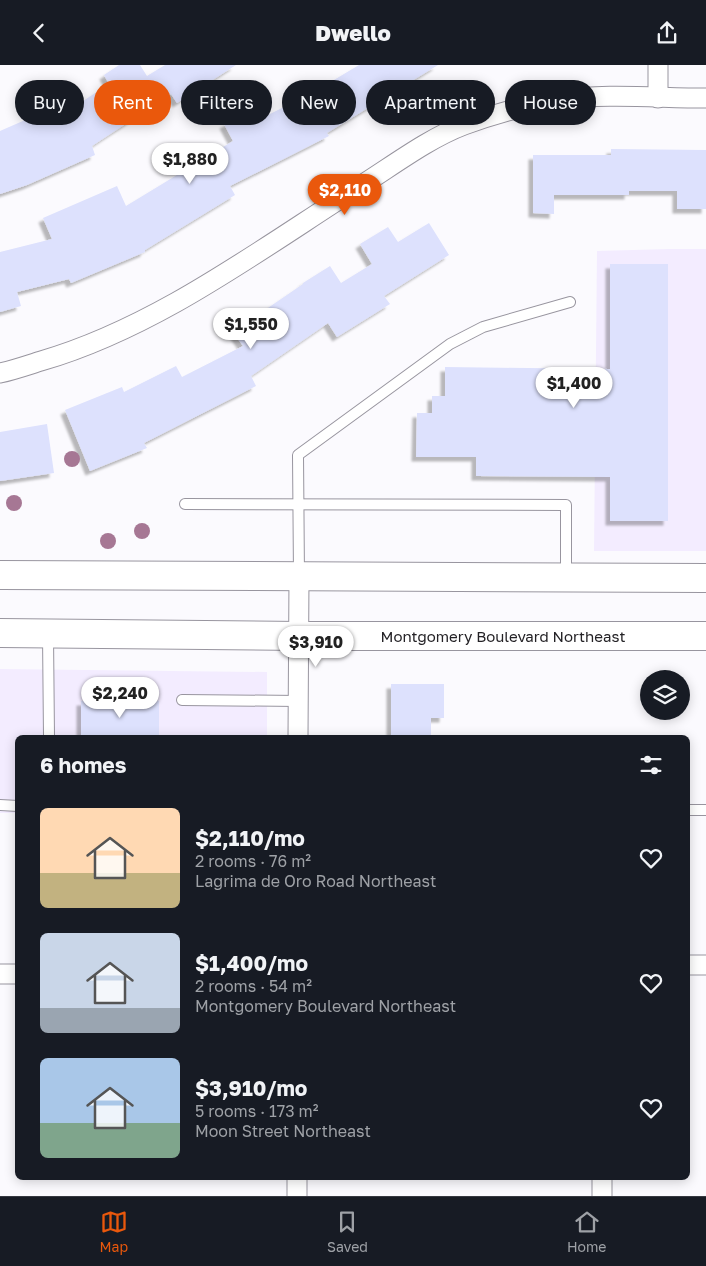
<!DOCTYPE html>
<html lang="en">
<head>
<meta charset="utf-8">
<style>
	:root { --surface:#171b24; --page:#242831; --text:#f1f3f6; --muted:#9ea1a6; --line:#363941; --accent:#ea580c }
	body { margin:0; font-family:"Golos Text",sans-serif; background:var(--page); color:var(--text); height:100vh; display:flex; flex-direction:column; font-size:19px; white-space:nowrap }
	* { box-sizing:border-box; margin:0 }
	p { font-size:16px; color:var(--muted) }
	.icon { flex:none; width:28px; height:28px; fill:none; stroke:currentColor; stroke-width:2; stroke-linecap:round; stroke-linejoin:round }
	.map { position:relative; flex:1; overflow:hidden }
	.details { position:absolute; left:15px; top:670px; width:675px; height:445px; display:flex; flex-direction:column; background:var(--surface); border-radius:8px; box-shadow:0 2px 12px #0003 }
	.details>* { flex:none }
	.hud { position:absolute; left:15px; top:15px; width:676px; height:45px; display:flex; gap:10px }
	.buttons { position:absolute; left:640px; top:605px; display:grid; gap:10px }
	.buttons a { display:grid; place-items:center; width:50px; height:50px; border-radius:50%; background:var(--surface); box-shadow:0 2px 12px #0003; font-size:25px }
	.price { position:absolute; translate:-50% -42px; padding:0 11px; border-radius:18px; background:#fff; color:#222; font-size:16px; line-height:32px; filter:drop-shadow(0 1px 2px #0008) }
	.price::after { content:''; position:absolute; left:50%; top:30px; width:15px; height:11px; margin-left:-8px; background:inherit; clip-path:polygon(0 0,100% 0,50% 100%) }
	.price.active { background:var(--accent); color:#fff }
	ul { padding:0; list-style:none }
	li { display:flex; align-items:center; gap:15px; height:125px; padding:0 25px }
	li span { display:grid; place-items:center; flex:none; width:140px; height:100px; border-radius:8px; color:#555 }
	li>.icon { margin-inline-start:auto }
	span .icon { width:60px; height:60px; fill:#fffc; stroke-width:1 }
	li b { font-size:21px }
	h2 { display:flex; justify-content:space-between; align-items:center; height:60px; padding:0 25px; font-size:21px }
	.chip { padding:0 18px; border-radius:22px; background:var(--surface); box-shadow:0 2px 12px #0003; font-size:18px; line-height:45px }
	.chip.active { background:var(--accent); color:#fff }
	header { display:flex; justify-content:space-between; align-items:center; height:65px; padding:0 25px; background:var(--surface); font-size:22px; font-weight:800 }
	.menu { display:flex; justify-content:space-around; align-items:center; height:70px; border-top:1px solid var(--line); background:var(--surface); font-size:14px; color:var(--muted) }
	.menu a { display:grid; justify-items:center; gap:2px }
	.menu .active { color:var(--accent) }
	.map>svg:first-child { display:block }
</style>
</head>
<body>
<header><svg class="icon" aria-label="back" viewBox="0 0 24 24"><path d="M15 5l-7 7 7 7"/></svg>Dwello<svg class="icon" aria-label="share" viewBox="0 0 24 24"><path d="M12 15V3M7 8l5-5 5 5M5 13v7h14v-7"/></svg></header>
<div class="map">
<svg width="706" height="1131" viewBox="0 0 706 1131">
	<defs>
		<filter id="shadow"><feDropShadow dx="-4.5" dy="4.5" stdDeviation="1" flood-color="#0004"/></filter>
	</defs>
	<rect width="100%" height="100%" fill="#fbfafe"/>
	<g fill="#f3ecff">
		<polygon points="669,184 706,184 706,486 594,486 597,186"/>
		<polygon points="0,604 267,607 267,672 18,672 17,748 0,748"/>
	</g>
	<g fill="#dde1fd" filter="url(#shadow)">
		<polygon points="119,0 140,0 147,11 165,0 236,0 177,38 171,29 92,81 95,90 27,120 0,129 0,66 71,35 74,42 109,19 104,10"/>
		<polygon points="359,0 438,0 327,68 329,71 230,121 235,130 145,185 145,187 71,218 69,214 17,227 21,241 0,247 0,187 52,174 43,153 117,121 126,141 233,76 224,59 251,46 256,56 314,27"/>
		<polygon points="611,84 706,85 706,144 677,144 677,126 629,126 629,130 554,130 554,149 533,148 533,90 611,90"/>
		<polygon points="429,158 449,190 384,231 390,239 337,272 328,258 251,311 256,321 144,378 147,383 90,406 65,345 122,322 124,327 176,301 182,312 243,281 233,267 303,219 303,218 330,201 341,218 372,199 360,179 388,162 398,177"/>
		<polygon points="610,199 668,199 668,456 610,456 610,412 476,411 476,392 416,392 417,348 432,348 432,331 445,331 445,302 610,304"/>
		<polygon points="47,359 54,408 0,416 0,367"/>
		<polygon points="391,619 444,619 444,653 431,653 431,672 391,672"/>
		<rect x="81" y="636" width="78" height="36"/>
	</g>
	<g fill="none" stroke-linecap="round" stroke-linejoin="round">
		<defs>
			<g id="lane">
				<polyline points="185,439 566,440 566,511"/>
				<polyline points="299,511 298,390 450,279 483,262 570,237"/>
				<polyline points="48,570 49,672"/>
				<polyline points="182,635 299,636"/>
				<polyline points="0,740 18,741"/>
				<polyline points="688,745 706,745"/>
			</g>
			<g id="street">
				<polyline points="658,0 658,33"/>
				<path d="M0,308C14,305 28,300 41,296C155,263 258,186 357,123C391,102 427,74 464,60C494,49 527,40 558,35C606,28 657,33 706,33"/>
				<polyline points="298,672 299,512"/>
				<polyline points="688,900 706,900"/>
				<polyline points="0,909 18,909"/>
				<polyline points="297,1112 297,1131"/>
				<polyline points="602,1112 602,1131"/>
			</g>
			<g id="primary">
				<polyline points="0,510 706,513"/>
				<polyline points="0,568 300,571 706,571"/>
			</g>
		</defs>
		<use href="#lane" stroke="#98959f" stroke-width="12"/>
		<use href="#street" stroke="#98959f" stroke-width="21"/>
		<use href="#primary" stroke="#98959f" stroke-width="30"/>
		<use href="#lane" stroke="#fff" stroke-width="10"/>
		<use href="#street" stroke="#fff" stroke-width="19"/>
		<use href="#primary" stroke="#fff" stroke-width="28"/>
	</g>
	<g fill="#a67794">
		<circle cx="72" cy="394" r="8"/>
		<circle cx="14" cy="438" r="8"/>
		<circle cx="142" cy="466" r="8"/>
		<circle cx="108" cy="476" r="8"/>
	</g>
	<g text-anchor="middle" dominant-baseline="central" stroke-width="4" stroke-linejoin="round" paint-order="stroke">
		<g font-size="15" fill="#242226" stroke="#fff">
			<text x="503" y="571">Montgomery Boulevard Northeast</text>
		</g>
	</g>
</svg>
<div class="buttons">
<a><svg class="icon" aria-label="layers" viewBox="0 0 24 24"><path d="M12 4l9 5-9 5-9-5zM3 14l9 5 9-5"/></svg></a>
</div>
<b class="price" style="left:190px;top:120px">$1,880</b>
<b class="price active" style="left:345px;top:151px">$2,110</b>
<b class="price" style="left:251px;top:285px">$1,550</b>
<b class="price" style="left:574px;top:344px">$1,400</b>
<b class="price" style="left:316px;top:603px">$3,910</b>
<b class="price" style="left:120px;top:654px">$2,240</b>
<div class="hud">
<a class="chip">Buy</a>
<a class="chip active">Rent</a>
<a class="chip">Filters</a>
<a class="chip">New</a>
<a class="chip">Apartment</a>
<a class="chip">House</a>
</div>
<section class="details">
<h2>6 homes<svg class="icon" aria-label="filters" viewBox="0 0 24 24"><path d="M4 7h16M4 17h16"/><circle cx="9" cy="7" r="2"/><circle cx="15" cy="17" r="2"/></svg></h2>
<ul>
<li><span style="background:linear-gradient(#ffd9b3 65%,#c2b280 0)"><svg class="icon" aria-label="home" viewBox="0 0 24 24"><path d="M3 11l9-7 9 7M6 9v11h12V9"/></svg></span><div><b>$2,110/mo</b><p>2 rooms · 76 m²</p><p>Lagrima de Oro Road Northeast</p></div><svg class="icon" aria-label="heart" viewBox="0 0 24 24"><path d="M12 20l-8-8c-3-5 5-10 8-4 3-6 11-1 8 4z"/></svg></li>
<li><span style="background:linear-gradient(#c9d6e8 75%,#9aa5b1 0)"><svg class="icon" aria-label="home" viewBox="0 0 24 24"><path d="M3 11l9-7 9 7M6 9v11h12V9"/></svg></span><div><b>$1,400/mo</b><p>2 rooms · 54 m²</p><p>Montgomery Boulevard Northeast</p></div><svg class="icon" aria-label="heart" viewBox="0 0 24 24"><path d="M12 20l-8-8c-3-5 5-10 8-4 3-6 11-1 8 4z"/></svg></li>
<li><span style="background:linear-gradient(#a9c7e8 65%,#7fa58c 0)"><svg class="icon" aria-label="home" viewBox="0 0 24 24"><path d="M3 11l9-7 9 7M6 9v11h12V9"/></svg></span><div><b>$3,910/mo</b><p>5 rooms · 173 m²</p><p>Moon Street Northeast</p></div><svg class="icon" aria-label="heart" viewBox="0 0 24 24"><path d="M12 20l-8-8c-3-5 5-10 8-4 3-6 11-1 8 4z"/></svg></li>
</ul>
</section>
</div>
<nav class="menu">
<a class="active"><svg class="icon" aria-label="map" viewBox="0 0 24 24"><path d="M3 6l6-2 6 2 6-2v14l-6 2-6-2-6 2zM9 4v14M15 6v14"/></svg>Map</a>
<a><svg class="icon" aria-label="saved" viewBox="0 0 24 24"><path d="M7 4h10v16l-5-4-5 4z"/></svg>Saved</a>
<a><svg class="icon" aria-label="home" viewBox="0 0 24 24"><path d="M3 11l9-7 9 7M6 9v11h12V9"/></svg>Home</a>
</nav>
</body>
</html>
